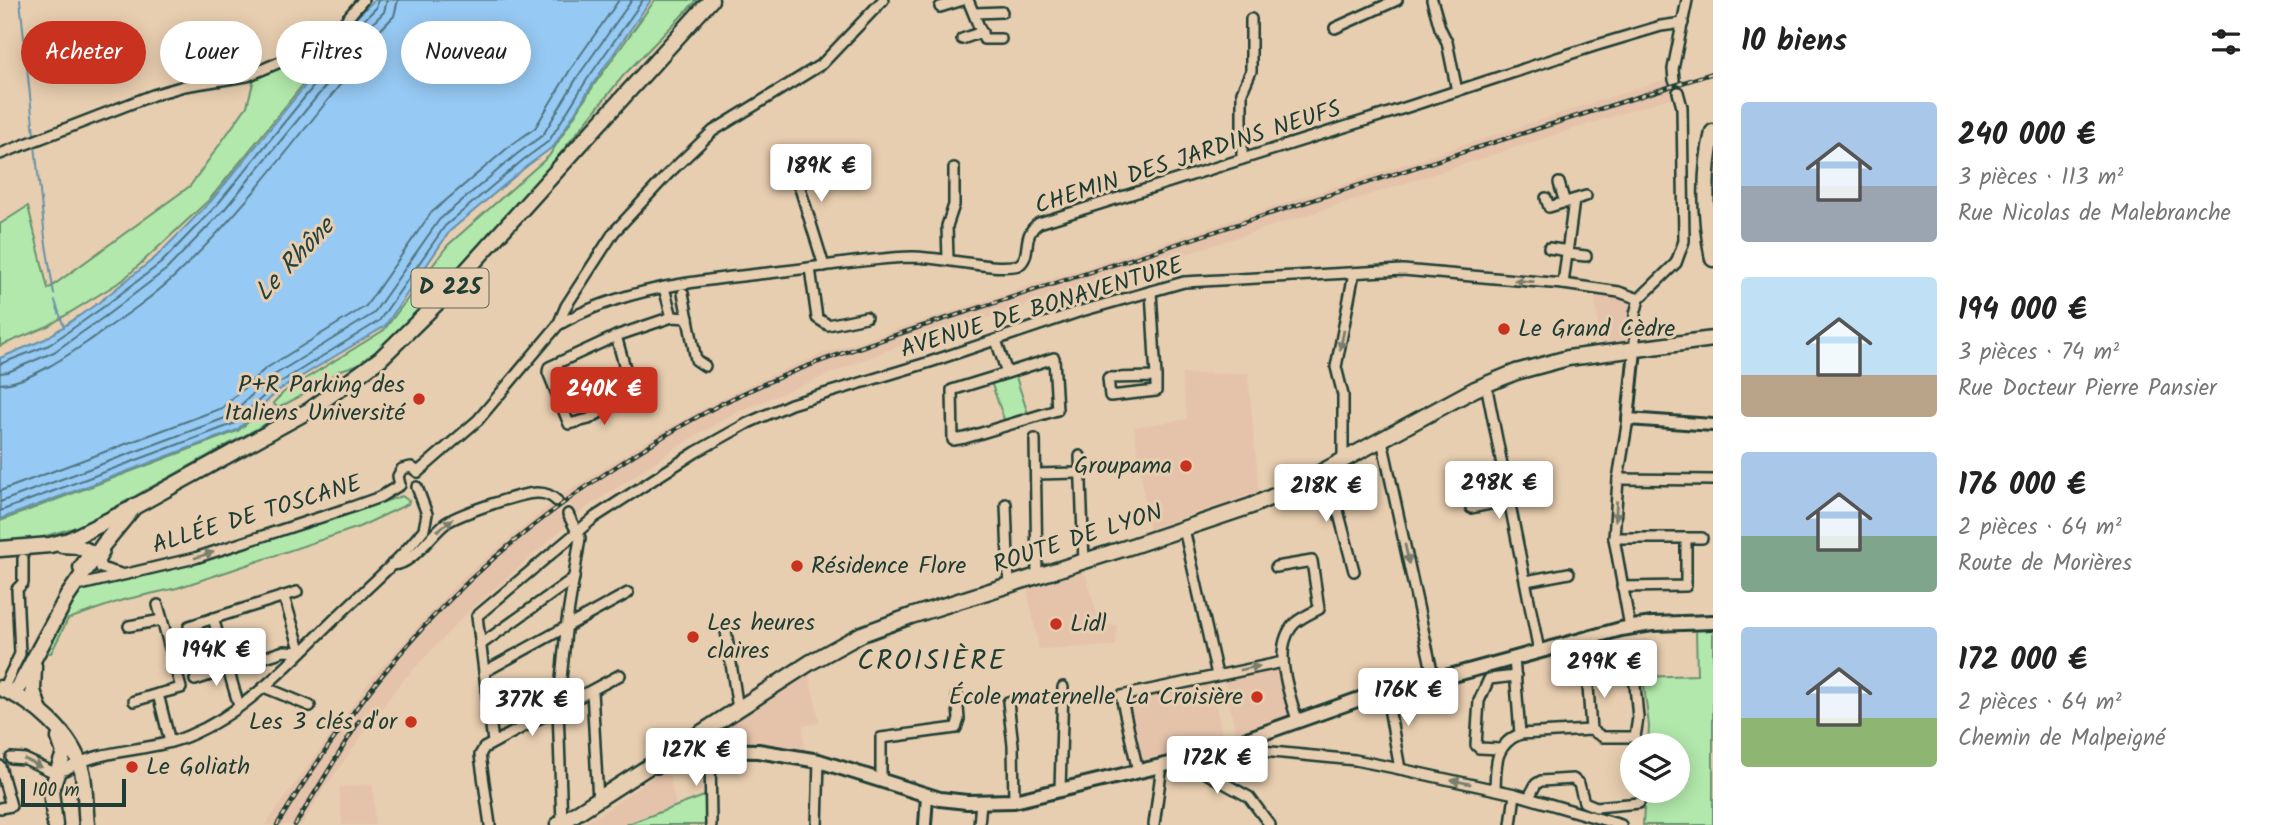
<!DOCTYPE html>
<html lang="fr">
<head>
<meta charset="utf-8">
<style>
	:root { --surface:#fff; --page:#f6f6f6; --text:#222; --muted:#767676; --accent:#c8321e }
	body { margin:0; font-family:Kalam,sans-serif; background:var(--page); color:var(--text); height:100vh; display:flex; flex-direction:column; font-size:26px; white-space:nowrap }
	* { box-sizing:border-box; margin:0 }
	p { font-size:23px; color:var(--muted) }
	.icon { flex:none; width:38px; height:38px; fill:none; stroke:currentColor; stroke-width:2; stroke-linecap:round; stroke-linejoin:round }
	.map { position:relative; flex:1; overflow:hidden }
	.panel { display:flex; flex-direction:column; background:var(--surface); width:560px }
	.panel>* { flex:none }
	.hud { position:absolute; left:21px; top:21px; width:665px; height:63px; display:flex; gap:14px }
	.buttons { position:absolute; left:1620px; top:733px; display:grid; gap:14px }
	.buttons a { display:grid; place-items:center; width:70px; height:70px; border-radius:50%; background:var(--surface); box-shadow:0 4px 18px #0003; font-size:35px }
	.scale { position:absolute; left:21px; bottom:18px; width:105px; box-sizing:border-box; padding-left:7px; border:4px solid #1f3d34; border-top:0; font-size:19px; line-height:24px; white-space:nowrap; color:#1f3d34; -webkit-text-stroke:5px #e8ceb0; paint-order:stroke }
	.price { position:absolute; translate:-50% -60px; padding:0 16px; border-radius:7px; background:#fff; color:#222; font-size:23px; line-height:46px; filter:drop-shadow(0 2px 4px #0008) }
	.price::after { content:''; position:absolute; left:50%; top:42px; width:21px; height:16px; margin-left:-10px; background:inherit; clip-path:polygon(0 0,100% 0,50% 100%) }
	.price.current { background:var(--accent); color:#fff }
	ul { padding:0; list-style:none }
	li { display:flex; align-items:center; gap:21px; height:175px; padding:0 28px }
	li span { display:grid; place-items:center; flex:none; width:196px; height:140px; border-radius:7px; color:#555 }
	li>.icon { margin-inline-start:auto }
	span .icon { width:84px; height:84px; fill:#fffc; stroke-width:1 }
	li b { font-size:30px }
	h2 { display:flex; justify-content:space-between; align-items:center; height:84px; padding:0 28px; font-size:30px }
	.tag { padding:0 24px; border-radius:32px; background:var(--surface); box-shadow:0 4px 18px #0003; font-size:24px; line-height:63px }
	.tag.current { background:var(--accent); color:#fff }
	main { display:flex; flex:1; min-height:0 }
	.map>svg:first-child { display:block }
</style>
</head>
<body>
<main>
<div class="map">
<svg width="1713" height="825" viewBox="0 0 1713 825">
	<rect width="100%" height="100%" fill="#e8ceb0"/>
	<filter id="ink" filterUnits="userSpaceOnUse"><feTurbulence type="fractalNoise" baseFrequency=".0143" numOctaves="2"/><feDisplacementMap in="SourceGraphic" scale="14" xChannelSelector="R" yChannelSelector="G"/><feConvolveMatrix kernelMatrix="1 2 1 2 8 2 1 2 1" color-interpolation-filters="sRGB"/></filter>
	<g filter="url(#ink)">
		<g fill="#e5c3ab">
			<polygon points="1666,79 1673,97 888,350 733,414 679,446 578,514 562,495 664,430 744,387 824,353"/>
			<polygon points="1594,290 1629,297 1632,340 1600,343"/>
			<polygon points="1248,373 1259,492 1149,529 1134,427 1187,419 1181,374"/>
			<polygon points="551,504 568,524 463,617 398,686 322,792 302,825 265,825 373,677 437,605 462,578"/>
			<polygon points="1085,571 1100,625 1117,625 1116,646 1039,649 1027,588"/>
			<polygon points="1279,667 1290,713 1288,717 1240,736 1236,734 1224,680"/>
			<polygon points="809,674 820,723 803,726 805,751 765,745 716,744 712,736"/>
			<polygon points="1211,682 1223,739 1221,743 1140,764 1127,700"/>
			<polygon points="667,767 676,805 624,825 578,825 599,815"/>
			<polygon points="373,784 375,825 342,825 339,787"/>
		</g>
		<g fill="#b2e8ab" stroke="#689270" stroke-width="2">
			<polygon points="655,0 697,0 623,76 538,181 409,326 365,362 338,371 316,388 278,408 273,403 284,392 384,330 448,245 549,156 594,85"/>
			<polygon points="336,44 210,199 123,280 48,326 0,346 0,224 28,206 48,289 190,186 247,106 254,79"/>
			<polygon points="1015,374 1028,414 1005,422 991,382"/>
			<polygon points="260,412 274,412 267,423 83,525 25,542 0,543 0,521 238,431"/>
			<polygon points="402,496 409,501 408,504 359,527 229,571 177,588 123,600 68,619 51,653 45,653 76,595 82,591 215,556"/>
			<polygon points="1696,630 1713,630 1713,825 1643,825 1645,791 1678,791 1678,746 1648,745 1649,726 1643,677 1697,675"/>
			<polygon points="707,795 707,825 625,825"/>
		</g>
		<polygon fill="#96c9f3" stroke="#6691a7" stroke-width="2" points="374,0 651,0 592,85 554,146 527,166 450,231 385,326 279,390 237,430 0,519 0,358 45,339 98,303 156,257 212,200 339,44 343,31"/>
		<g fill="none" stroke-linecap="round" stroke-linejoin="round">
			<g stroke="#4f7580" stroke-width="2">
				<polyline points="0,364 49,345 102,308 161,263 217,205 344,49 349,35 376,8 378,0"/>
				<polyline points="0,373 8,372 54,352 107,315 167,269 224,210 351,55 357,39 384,12 387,0"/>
				<path d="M0,384C27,383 64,358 86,343C116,322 148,301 175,276C244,211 300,134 359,61L366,45L394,16L398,0"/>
				<polyline points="0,491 222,408 265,369 366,306 431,213 510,146 535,128 570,70 619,0"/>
				<polyline points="0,502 228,417 271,377 373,314 439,220 517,154 543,135 578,76 632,0"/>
				<polyline points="0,511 233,424 276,385 379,321 445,226 523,160 549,141 586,81 643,0"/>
			</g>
			<g stroke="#6691a7" stroke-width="2">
				<polyline points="20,0 34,134"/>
				<polyline points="35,145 45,238 54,294"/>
				<polyline points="55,301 64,327"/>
			</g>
			<defs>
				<g id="minor">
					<polyline points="968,0 984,39 1001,39"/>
					<polyline points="1432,0 1440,28 1447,42 1457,91"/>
					<polyline points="940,7 963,0"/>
					<polyline points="975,13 1002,12"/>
					<polyline points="1335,28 1397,0"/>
					<polyline points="962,39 982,32"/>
					<polyline points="1674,80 1673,69 1687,0"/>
					<polyline points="0,154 153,95 184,86 247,76 327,42 363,0"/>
					<polyline points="813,159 818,172 808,175 799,185 824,266"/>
					<polyline points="1242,159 1242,92 1251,71 1251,19"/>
					<polyline points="1559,183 1565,203"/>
					<polyline points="1546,198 1549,207 1586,196"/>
					<polyline points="1549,248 1568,251"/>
					<polyline points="1567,254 1586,256"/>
					<polyline points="948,259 947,226 954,205 954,168"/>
					<polyline points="810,268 817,318 828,325 866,317"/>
					<polyline points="1563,284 1574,200"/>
					<polyline points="664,288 672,317"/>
					<polyline points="1151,291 1156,377 1156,391 1110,396 1108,378 1156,377"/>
					<polyline points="683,293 696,360 705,366"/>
					<path d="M558,325C627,285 707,280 785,271C827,266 870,258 913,257C942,257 994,271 1019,265C1033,254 1020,236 1039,223L1389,113L1594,46L1661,26L1683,23"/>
					<polyline points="616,336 633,396 616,403 589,419 569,424 548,372 549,367 616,336 672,317 688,318"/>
					<polyline points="996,340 1007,373 1054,358 1057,410 965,438 953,440 952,390 1007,373"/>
					<polyline points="1635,350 1635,314 1639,299 1676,263 1684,241 1682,107 1678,92"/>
					<polyline points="1486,384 1539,651"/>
					<polyline points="1628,419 1618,479 1614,538 1630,627"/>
					<polyline points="1035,439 1037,576"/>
					<polyline points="1382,440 1434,680"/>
					<polyline points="1080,456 1084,562"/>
					<polyline points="1343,461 1343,395 1336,367 1354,273"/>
					<polyline points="1327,469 1354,571"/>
					<polyline points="418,472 478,420 558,325 566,306 614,232 668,174 713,131 822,64 883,0"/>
					<polyline points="1036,474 1077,473"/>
					<polyline points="1618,479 1713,480"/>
					<polyline points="400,485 398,476 402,469 411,467 418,472"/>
					<polyline points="1006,504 1009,585"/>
					<polyline points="1471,508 1510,500"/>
					<polyline points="1184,529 1217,675"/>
					<polyline points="1614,538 1702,538"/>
					<polyline points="104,553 99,561 101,568 121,574"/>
					<path d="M392,564C409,569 432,533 446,523C459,514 523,492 538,493C546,493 552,496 557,501"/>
					<path d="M1276,567L1312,561L1319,609C1311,613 1302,617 1295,623C1271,647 1289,692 1297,720"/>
					<polyline points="1526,581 1569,573"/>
					<polyline points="76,586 195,558 352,507 380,497 400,485"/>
					<polyline points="1622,587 1686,586 1686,538"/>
					<polyline points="158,605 181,688 158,694 170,742"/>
					<polyline points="213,618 239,706"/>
					<polyline points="129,626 162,620"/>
					<polyline points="189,626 297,592"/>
					<polyline points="726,631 738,709"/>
					<polyline points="480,645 574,578"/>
					<polyline points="484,672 628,593"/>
					<polyline points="1587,672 1591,730"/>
					<polyline points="195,680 284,651 301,652 284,597"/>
					<polyline points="264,687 310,706"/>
					<polyline points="3,689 20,654 17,589 23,583 23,559"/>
					<polyline points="592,691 598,801"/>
					<polyline points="1386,691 1400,769"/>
					<polyline points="134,701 158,694"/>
					<polyline points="1008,702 1013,745 1014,801"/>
					<polyline points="1520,734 1591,730 1603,737 1635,737 1638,718 1632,653"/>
					<polyline points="493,742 477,616 595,517 696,452 748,423 791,404 930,362 1078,312 1184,282 1403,270 1563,284 1619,292 1639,299"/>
					<polyline points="1242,742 1245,747 1251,750 1355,760 1400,769 1515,794 1621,825"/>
					<polyline points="1500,749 1479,748 1476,745 1479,701 1489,679 1516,676"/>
					<polyline points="710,750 711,825"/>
					<polyline points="11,758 25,759 55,773"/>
					<polyline points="1190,759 1193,766 1249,797 1270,825"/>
					<polyline points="0,766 11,806 0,808"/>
					<path d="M65,770C103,747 148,753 188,736C249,711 294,658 341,613C369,586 400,560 424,529L427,514L417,487"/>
					<polyline points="1138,771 1121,696 1283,662"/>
					<polyline points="881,781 881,738 956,728 959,719 957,695"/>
					<path d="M1495,789C1496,765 1494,745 1520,734L1514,658"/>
					<polyline points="1060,790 1063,687"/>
					<polyline points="1529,797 1536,784 1541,781 1573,779 1579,784 1584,802 1596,807 1639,803"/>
					<polyline points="562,823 558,708 567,621 580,538 568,514"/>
					<polyline points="490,825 480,755 484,748 620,675"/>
					<polyline points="817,825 819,761"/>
					<polyline points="979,825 981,802"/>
					<polyline points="1154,825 1161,773 1159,766"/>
					<polyline points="1511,825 1515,794"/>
				</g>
				<g id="tertiary">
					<polyline points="1635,350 1628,419 1713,425"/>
					<polyline points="925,825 927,796"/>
				</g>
				<polyline id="secondary" points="657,766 710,750 758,751 819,761 940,799 967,802 1014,801 1190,759 1371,695 1457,674 1621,629 1652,624 1713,622"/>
				<g id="primary">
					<polyline points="62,545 77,546 88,551 88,558 81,568"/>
					<polyline points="0,549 50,545 69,540 129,510"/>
					<polyline points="34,666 33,691 40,711"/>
					<path d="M0,688C34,701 72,734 82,771C86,788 85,808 87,825"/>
					<polyline points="12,693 20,685 67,597 103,545 134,507"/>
					<polyline points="55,825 51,791 64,753 59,738"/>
					<polyline points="558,825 811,662 862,634 911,616 1132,546 1251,506 1288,490 1475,389 1516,372 1568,358 1713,339"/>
				</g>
				<g id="trunk">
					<path d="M1713,132C1703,174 1705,217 1713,259"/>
					<polyline points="134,507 310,410 380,359 437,303 711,0"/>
				</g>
			</defs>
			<use href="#minor" stroke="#1f3d34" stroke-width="14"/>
			<use href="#tertiary" stroke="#1f3d34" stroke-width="16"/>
			<use href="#secondary" stroke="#1f3d34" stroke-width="18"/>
			<use href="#primary" stroke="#1f3d34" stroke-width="19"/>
			<use href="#trunk" stroke="#1f3d34" stroke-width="19"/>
			<use href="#minor" stroke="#e8ceb0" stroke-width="9"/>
			<use href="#tertiary" stroke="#e8ceb0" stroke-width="10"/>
			<use href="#secondary" stroke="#e8ceb0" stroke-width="12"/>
			<use href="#primary" stroke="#e8ceb0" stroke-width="14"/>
			<use href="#trunk" stroke="#e8ceb0" stroke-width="14"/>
			<defs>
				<g id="rail">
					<path d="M277,825C336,729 407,634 493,559C559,502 643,445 721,404C788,370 860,347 932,323C998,302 1064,280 1131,259C1324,195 1519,135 1713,73"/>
					<polyline points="295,825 359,721"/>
				</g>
			</defs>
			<use href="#rail" stroke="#1f3d34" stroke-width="4.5"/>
			<use href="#rail" stroke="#e8ceb0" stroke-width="2" stroke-dasharray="5" stroke-linecap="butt"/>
		</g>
		<defs><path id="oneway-solid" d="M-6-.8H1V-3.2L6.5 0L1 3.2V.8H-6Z" transform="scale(1.75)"/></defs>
		<g fill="#797e6c">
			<use href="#oneway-solid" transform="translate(1524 281) rotate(-176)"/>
			<use href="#oneway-solid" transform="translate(1342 340) rotate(101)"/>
			<use href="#oneway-solid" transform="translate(1616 511) rotate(94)"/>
			<use href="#oneway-solid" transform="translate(445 525) rotate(-38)"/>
			<use href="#oneway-solid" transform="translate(1407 554) rotate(78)"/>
			<use href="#oneway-solid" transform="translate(204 555) rotate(-18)"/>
			<use href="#oneway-solid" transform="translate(1250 668) rotate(-11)"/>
			<use href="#oneway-solid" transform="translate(33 763) rotate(26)"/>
			<use href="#oneway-solid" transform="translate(1461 782) rotate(-168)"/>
		</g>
	</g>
	<g fill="#c8321e" stroke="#e8ceb0" stroke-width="2.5">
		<circle cx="1504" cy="329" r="7"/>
		<circle cx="419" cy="399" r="7"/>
		<circle cx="1186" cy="466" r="7"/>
		<circle cx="797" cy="566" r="7"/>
		<circle cx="1056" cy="624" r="7"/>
		<circle cx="693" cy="637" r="7"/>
		<circle cx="1257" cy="697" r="7"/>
		<circle cx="411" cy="722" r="7"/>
		<circle cx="132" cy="767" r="7"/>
	</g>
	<g text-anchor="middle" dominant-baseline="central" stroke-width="6" stroke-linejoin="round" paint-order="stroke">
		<rect fill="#e8ceb0" stroke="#5b6859" stroke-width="2" x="411.5" y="268.5" width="77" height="39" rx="5"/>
		<g font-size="23" font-weight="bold" fill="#1f3d34">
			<text x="450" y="288">D 225</text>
		</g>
		<g font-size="24" fill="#1f3d34" stroke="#e8ceb0">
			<text transform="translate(1188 158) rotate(-18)">CHEMIN DES JARDINS NEUFS</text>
			<text transform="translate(1042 308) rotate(-17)">AVENUE DE BONAVENTURE</text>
			<text transform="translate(257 515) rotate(-17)">ALLÉE DE TOSCANE</text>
			<text transform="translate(1078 539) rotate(-18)">ROUTE DE LYON</text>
		</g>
		<g font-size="24" fill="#1f3d34" stroke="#e8ceb0" text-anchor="start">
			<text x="1518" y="329">Le Grand Cèdre</text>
			<text x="405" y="385" text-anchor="end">P+R Parking des<tspan x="405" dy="28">Italiens Université</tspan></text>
			<text x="1172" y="466" text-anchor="end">Groupama</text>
			<text x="811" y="566">Résidence Flore</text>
			<text x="707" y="623">Les heures<tspan x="707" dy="28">claires</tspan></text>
			<text x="1070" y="624">Lidl</text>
			<text x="1243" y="697" text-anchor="end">École maternelle La Croisière</text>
			<text x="397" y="722" text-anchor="end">Les 3 clés d'or</text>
			<text x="146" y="767">Le Goliath</text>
		</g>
		<g font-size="26" font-style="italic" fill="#25443e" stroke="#e8ceb0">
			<text transform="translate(295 260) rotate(-47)">Le Rhône</text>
		</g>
		<g font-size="28" letter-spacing="2" fill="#1f3d34" stroke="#e8ceb0">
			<text x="932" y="661">CROISIÈRE</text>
		</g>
	</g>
</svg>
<div class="buttons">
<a><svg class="icon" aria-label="layers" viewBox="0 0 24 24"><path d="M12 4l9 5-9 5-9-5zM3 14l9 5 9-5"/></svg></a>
</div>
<div class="scale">100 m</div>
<b class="price" style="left:821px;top:204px">189K €</b>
<b class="price current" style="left:604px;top:427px">240K €</b>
<b class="price" style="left:1499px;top:521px">298K €</b>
<b class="price" style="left:1326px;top:524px">218K €</b>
<b class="price" style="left:216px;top:688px">194K €</b>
<b class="price" style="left:1604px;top:700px">299K €</b>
<b class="price" style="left:1408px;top:728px">176K €</b>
<b class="price" style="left:532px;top:738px">377K €</b>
<b class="price" style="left:696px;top:788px">127K €</b>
<b class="price" style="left:1217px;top:796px">172K €</b>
<div class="hud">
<a class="tag current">Acheter</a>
<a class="tag">Louer</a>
<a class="tag">Filtres</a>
<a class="tag">Nouveau</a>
</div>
</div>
<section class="panel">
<h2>10 biens<svg class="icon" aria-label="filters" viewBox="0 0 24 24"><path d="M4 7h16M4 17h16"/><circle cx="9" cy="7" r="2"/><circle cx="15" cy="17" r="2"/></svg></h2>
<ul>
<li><span style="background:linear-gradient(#a9c7e8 60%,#9aa5b1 0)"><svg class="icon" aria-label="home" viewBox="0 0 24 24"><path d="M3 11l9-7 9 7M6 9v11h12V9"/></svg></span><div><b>240 000 €</b><p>3 pièces · 113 m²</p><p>Rue Nicolas de Malebranche</p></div></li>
<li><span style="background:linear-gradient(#bfe0f5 70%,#b9a48a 0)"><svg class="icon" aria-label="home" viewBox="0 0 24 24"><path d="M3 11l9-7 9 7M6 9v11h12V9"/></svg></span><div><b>194 000 €</b><p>3 pièces · 74 m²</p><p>Rue Docteur Pierre Pansier</p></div></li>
<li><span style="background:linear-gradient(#a9c7e8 60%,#7fa58c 0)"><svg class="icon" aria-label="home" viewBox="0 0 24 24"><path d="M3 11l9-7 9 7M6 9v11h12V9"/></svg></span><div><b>176 000 €</b><p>2 pièces · 64 m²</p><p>Route de Morières</p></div></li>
<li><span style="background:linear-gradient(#a9c7e8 65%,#8fb573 0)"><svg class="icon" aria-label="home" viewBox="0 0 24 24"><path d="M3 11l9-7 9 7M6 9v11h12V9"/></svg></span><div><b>172 000 €</b><p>2 pièces · 64 m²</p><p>Chemin de Malpeigné</p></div></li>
</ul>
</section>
</main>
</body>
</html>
